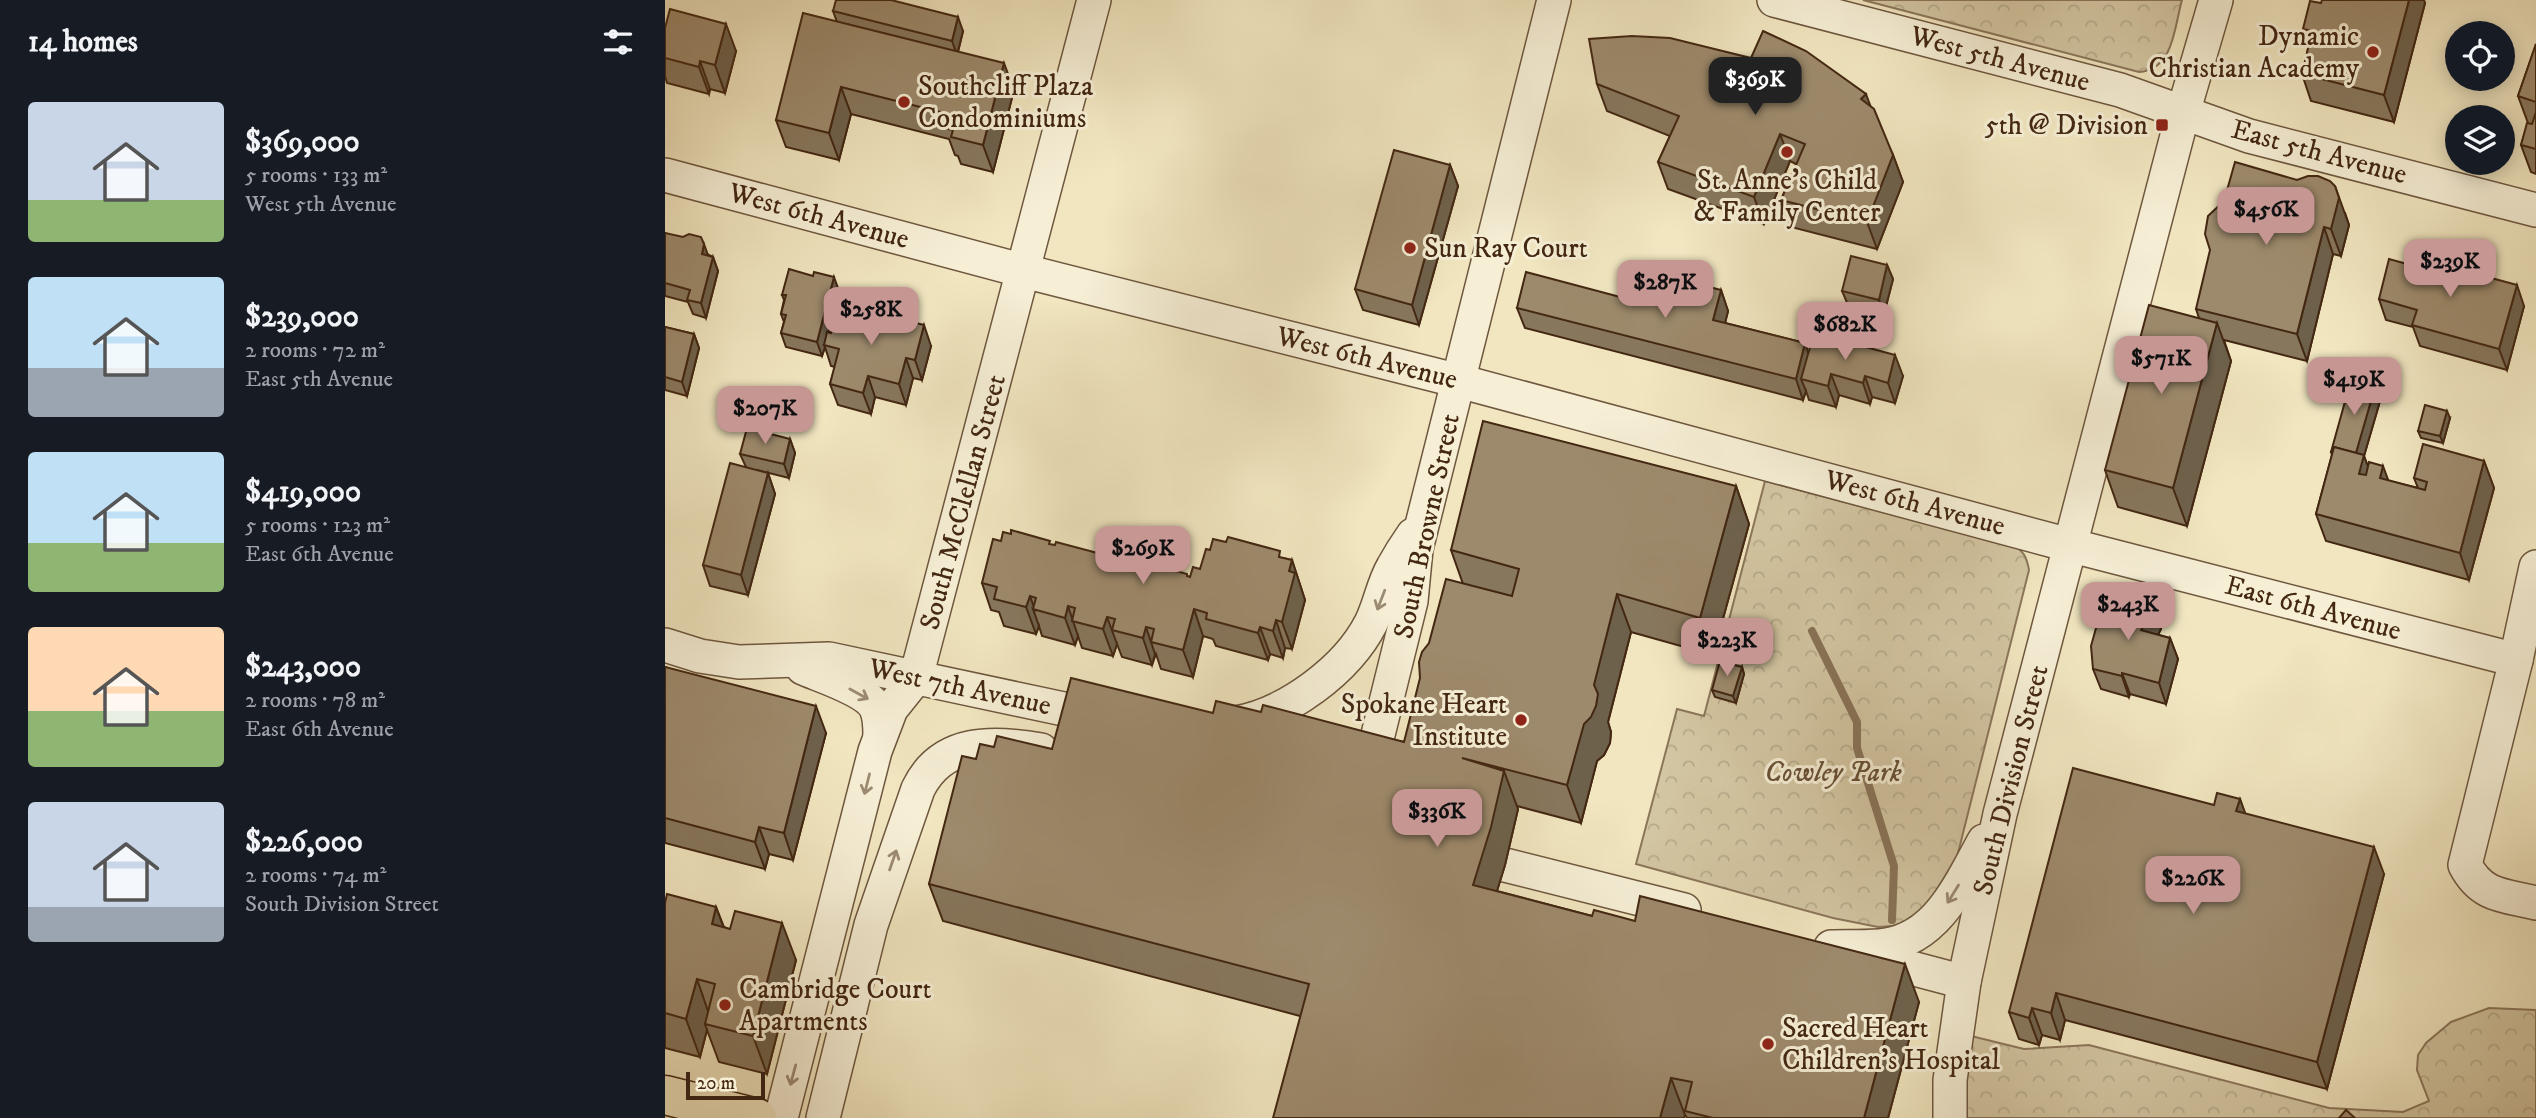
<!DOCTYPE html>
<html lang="en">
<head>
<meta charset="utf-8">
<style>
	:root { --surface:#171b24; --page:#242831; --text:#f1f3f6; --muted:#9ea1a6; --accent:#c59692 }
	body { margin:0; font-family:"IM FELL DW Pica",serif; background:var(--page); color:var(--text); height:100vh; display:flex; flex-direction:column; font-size:26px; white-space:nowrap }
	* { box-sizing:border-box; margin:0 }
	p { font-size:23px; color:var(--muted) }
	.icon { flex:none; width:38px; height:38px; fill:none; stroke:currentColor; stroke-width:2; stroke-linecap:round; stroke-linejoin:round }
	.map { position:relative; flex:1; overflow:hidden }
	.panel { display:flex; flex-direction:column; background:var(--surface); width:665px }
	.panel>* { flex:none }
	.buttons { position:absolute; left:1780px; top:21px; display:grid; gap:14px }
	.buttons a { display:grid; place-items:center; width:70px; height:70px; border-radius:50%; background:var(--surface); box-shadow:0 4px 18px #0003; font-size:35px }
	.scale { position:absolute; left:21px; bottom:18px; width:79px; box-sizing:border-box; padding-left:7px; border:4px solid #432712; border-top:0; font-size:19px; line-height:24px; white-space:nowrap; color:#432712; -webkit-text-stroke:5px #f6efd6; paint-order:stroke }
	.price { position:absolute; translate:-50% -60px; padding:0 16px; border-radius:14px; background:var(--accent); color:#111; font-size:23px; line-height:46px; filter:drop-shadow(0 2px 4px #0008) }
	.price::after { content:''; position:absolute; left:50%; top:42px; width:21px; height:16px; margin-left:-10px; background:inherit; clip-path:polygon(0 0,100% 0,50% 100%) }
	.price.active { background:#222; color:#fff }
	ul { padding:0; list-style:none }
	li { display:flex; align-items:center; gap:21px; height:175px; padding:0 28px }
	li span { display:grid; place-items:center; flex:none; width:196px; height:140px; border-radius:7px; color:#555 }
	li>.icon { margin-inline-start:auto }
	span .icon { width:84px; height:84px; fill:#fffc; stroke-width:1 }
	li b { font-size:30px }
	h2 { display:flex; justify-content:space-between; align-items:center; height:84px; padding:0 28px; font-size:30px }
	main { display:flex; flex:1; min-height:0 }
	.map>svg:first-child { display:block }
</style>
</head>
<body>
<main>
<section class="panel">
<h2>14 homes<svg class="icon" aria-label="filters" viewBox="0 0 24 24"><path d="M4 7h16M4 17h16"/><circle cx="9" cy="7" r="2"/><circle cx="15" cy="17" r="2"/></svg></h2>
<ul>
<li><span style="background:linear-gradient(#c9d6e8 70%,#8fb573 0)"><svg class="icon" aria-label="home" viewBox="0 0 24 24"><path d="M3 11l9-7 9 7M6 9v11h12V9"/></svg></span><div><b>$369,000</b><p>5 rooms · 133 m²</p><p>West 5th Avenue</p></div></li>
<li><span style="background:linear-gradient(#bfe0f5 65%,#9aa5b1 0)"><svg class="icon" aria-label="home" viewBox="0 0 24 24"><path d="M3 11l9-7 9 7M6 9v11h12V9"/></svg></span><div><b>$239,000</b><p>2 rooms · 72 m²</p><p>East 5th Avenue</p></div></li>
<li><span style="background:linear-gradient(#bfe0f5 65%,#8fb573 0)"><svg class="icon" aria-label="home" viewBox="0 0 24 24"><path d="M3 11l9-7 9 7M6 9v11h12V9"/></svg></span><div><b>$419,000</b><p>5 rooms · 123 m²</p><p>East 6th Avenue</p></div></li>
<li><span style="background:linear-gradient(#ffd9b3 60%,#8fb573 0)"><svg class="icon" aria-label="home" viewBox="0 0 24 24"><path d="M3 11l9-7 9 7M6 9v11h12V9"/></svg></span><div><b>$243,000</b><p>2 rooms · 78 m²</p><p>East 6th Avenue</p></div></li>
<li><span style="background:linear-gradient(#c9d6e8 75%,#9aa5b1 0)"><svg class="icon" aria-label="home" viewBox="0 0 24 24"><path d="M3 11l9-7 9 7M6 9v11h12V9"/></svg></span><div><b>$226,000</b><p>2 rooms · 74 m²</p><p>South Division Street</p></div></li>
</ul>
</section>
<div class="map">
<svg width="1871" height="1118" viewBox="0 0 1871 1118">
	<defs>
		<pattern id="forest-crowns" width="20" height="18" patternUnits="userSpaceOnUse" patternTransform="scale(1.75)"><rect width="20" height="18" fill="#d3c6a2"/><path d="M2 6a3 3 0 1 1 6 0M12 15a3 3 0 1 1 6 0" fill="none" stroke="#b6aa8a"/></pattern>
	</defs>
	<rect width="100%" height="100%" fill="#f1e6c0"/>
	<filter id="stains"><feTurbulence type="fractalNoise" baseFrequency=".00286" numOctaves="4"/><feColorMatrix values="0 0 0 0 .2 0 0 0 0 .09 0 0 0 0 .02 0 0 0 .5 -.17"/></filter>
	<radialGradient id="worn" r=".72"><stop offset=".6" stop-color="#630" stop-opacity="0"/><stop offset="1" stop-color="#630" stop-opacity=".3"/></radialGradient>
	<g fill="url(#forest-crowns)" stroke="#8b765a" stroke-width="2">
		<path d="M1198,0H1517C1509,28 1509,69 1474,72Z"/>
		<path d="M1100,481L1351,547C1360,553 1362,559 1364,570L1290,865L1278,894L1243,925L1213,927L1168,918L971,864L1012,709L1039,716Z"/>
		<polygon points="1824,1008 1871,1010 1871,1118 1294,1118 1302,1035 1359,1049 1424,1045 1664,1108 1738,1112 1764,1101 1752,1070 1753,1055 1761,1043 1786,1022"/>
	</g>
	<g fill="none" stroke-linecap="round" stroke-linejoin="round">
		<polyline stroke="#887357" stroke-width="8" points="1147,631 1192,722 1192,748 1229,866 1227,920"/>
		<defs>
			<g id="minor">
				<polyline points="1109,0 1455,90 1584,136 1871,210"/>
				<polyline points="0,175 359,271 794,381 1404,545 1851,660"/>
				<path d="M1871,567L1851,660L1800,865C1817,897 1838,895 1871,903"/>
				<polyline points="0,645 35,656 74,662 164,659 441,718"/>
				<path d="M138,668C156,676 202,690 211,708C215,717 215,727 215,736"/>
				<path d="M571,723C622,714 682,670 706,623C715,605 718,584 728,567C734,556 741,545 748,535"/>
				<polyline points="705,767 746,601 751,549 889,0"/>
				<polyline points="840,865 1019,910"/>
				<path d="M1166,947C1184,946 1204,948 1221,945C1274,937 1296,882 1319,841"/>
				<polyline points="1197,955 1299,982"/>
				<polyline points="116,1118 210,751 226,709 250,679 255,662 429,0"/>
				<path d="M158,1118L206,925L253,789C277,739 329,742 376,750"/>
				<polyline points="1285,1118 1285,1080 1299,982 1335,814 1518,113 1551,0"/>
			</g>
			<polyline id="major" points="0,1095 92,1118"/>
		</defs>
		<use href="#minor" stroke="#6e573e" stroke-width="36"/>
		<use href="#major" stroke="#432712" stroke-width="41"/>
		<use href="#minor" stroke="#f6efd6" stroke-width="33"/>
		<use href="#major" stroke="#f1e6c0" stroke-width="38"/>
	</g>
	<g fill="#87775d" stroke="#432712" stroke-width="2">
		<polygon points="1656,3 1760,3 1729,122 1646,101 1637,74 1644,45 1638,29"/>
		<polygon points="168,11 298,31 293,52 349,90 328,172 296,164 293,156 290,155 284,139 186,114 174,160 121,147 111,120 172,22"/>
		<polygon points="0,28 71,51 60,93 45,89 44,94 2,83 0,76"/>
		<polygon points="1871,44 1871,174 1866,172 1856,145 1863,123 1853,96"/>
		<polygon points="932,84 1205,107 1228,155 1238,182 1212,249 1126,227 1116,200 1131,164 1125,161 1099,224 1003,189 993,162 1005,136 942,111"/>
		<polygon points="785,165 793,186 754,325 698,310 690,289"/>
		<polygon points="1632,180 1680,213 1684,225 1676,256 1668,254 1642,361 1559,340 1566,361 1522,526 1453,507 1440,470 1534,318 1531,309"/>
		<polygon points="0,233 48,257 53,271 41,318 28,314 23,302 0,296"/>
		<polygon points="1772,259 1774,264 1859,306 1842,370 1755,346 1748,327 1721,320 1714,299 1742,264"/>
		<polygon points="1222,265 1228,279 1219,314 1183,305 1177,291"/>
		<polygon points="1056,290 1063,311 1060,323 1140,343 1143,353 1238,376 1230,403 1207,397 1205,404 1174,395 1171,407 1144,400 1141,391 1138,400 860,328 852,308 974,302"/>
		<polygon points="174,291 163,332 266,346 257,380 248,378 241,405 210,397 206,414 173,405 165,384 170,367 166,366 160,347 157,356 121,347 116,333 119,322 116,314 119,300 117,295"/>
		<polygon points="0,327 29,334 34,348 22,396 0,390"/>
		<polygon points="1710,387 1715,401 1699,456 1703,467 1724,481 1753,488 1749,478 1819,461 1829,488 1804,580 1661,541 1651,514 1667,455 1666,452"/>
		<polygon points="1785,418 1778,443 1756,438 1753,431"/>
		<polygon points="125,439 130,453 124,478 92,470 103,473 110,494 83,595 45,586 38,565 81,467 75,454"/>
		<polygon points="1071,486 1084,524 1048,655 966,632 943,722 946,732 945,743 939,755 932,761 916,823 852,806 853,809 840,865 832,891 1254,1002 1223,1118 1022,1118 1021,1116 635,1016 278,921 264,884 311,759 329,747 387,749 548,713 596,712 739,742 798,584 786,550"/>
		<polygon points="336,541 386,545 480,562 481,566 525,577 535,569 545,550 618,558 627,560 640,600 627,649 620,648 618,658 605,654 603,660 551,646 548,639 538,636 528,677 496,669 491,654 487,665 457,657 452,644 448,656 417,648 413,636 410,645 377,636 374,626 371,634 339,626 334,612 326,610 317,583"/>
		<polygon points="1488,608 1496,629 1493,635 1505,638 1513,659 1501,704 1465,694 1464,697 1436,689 1428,669"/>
		<polygon points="0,667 161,733 128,860 104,854 100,869 0,843"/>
		<polygon points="1077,667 1079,674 1071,703 1050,697 1047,690"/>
		<polygon points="1575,799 1580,814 1719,874 1662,1089 1400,1020 1395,1040 1377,1035 1374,1045 1354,1039 1344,1012 1549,805"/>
		<polygon points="0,903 51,907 59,927 131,960 102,1074 54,1062 42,1030 35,1057 0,1048"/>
	</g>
	<g fill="#6e614c" stroke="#432712" stroke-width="2">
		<polygon points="1744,0 1759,0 1760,3 1729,122 1719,95"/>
		<polygon points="293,17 298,31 292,55 287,41"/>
		<polygon points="61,24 71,51 60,93 50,65"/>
		<polygon points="35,61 45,89 44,94 34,67"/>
		<polygon points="339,63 349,90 328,172 318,145"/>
		<polygon points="176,87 186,114 174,160 164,133"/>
		<polygon points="1201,94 1211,121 1196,99"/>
		<polygon points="1115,134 1125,161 1099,224 1089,197"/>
		<polygon points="1228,155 1238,182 1212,249 1202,222"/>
		<polygon points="785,165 793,186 754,325 747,305"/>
		<polygon points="1670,186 1684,225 1676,256 1666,229"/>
		<polygon points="1659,227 1668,254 1642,361 1632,334"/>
		<polygon points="39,244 44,258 37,254"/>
		<polygon points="48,257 53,271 41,318 36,303"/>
		<polygon points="1222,265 1228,279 1219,314 1214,300"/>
		<polygon points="169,277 174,291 160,345 159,345 160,347 157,356 152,342"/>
		<polygon points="1852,285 1859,306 1842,370 1834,349"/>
		<polygon points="1056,290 1063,311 1056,340 1048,320"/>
		<polygon points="1552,323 1566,361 1522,526 1508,488"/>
		<polygon points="259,325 266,346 257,380 250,360"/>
		<polygon points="29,334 34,348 22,396 17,382"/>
		<polygon points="1140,343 1147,364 1136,379 1141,391 1138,400 1131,379"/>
		<polygon points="1230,355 1238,376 1230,403 1223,383"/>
		<polygon points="241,358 248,378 241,405 234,384"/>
		<polygon points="1166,374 1174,395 1171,407 1163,386"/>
		<polygon points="203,376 210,397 206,414 198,393"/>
		<polygon points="1200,376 1207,397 1205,404 1198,383"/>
		<polygon points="1710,387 1715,401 1699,456 1709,482 1704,501 1689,458"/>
		<polygon points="1782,411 1785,418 1778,443 1775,436"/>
		<polygon points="125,439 130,453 124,478 119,464"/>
		<polygon points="1819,461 1829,488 1804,580 1795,553"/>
		<polygon points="1718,466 1728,493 1715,478"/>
		<polygon points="103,473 110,494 83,595 76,575"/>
		<polygon points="1071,486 1084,524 1048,655 1035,618"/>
		<polygon points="627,560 640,600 627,649 617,622 624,571"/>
		<polygon points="952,594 966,632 943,722 946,732 945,743 939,755 932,761 916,823 902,785"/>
		<polygon points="365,596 370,610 368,609 374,626 371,634 361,607"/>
		<polygon points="403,606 413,636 410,645 400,618"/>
		<polygon points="1488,608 1496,629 1484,651 1476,630"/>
		<polygon points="529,609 538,636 528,677 518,650"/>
		<polygon points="442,617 452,644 448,656 438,629"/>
		<polygon points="611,620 620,648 618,658 608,631"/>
		<polygon points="481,627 490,654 487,665 478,638"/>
		<polygon points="595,627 605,654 603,660 593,633"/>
		<polygon points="1505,638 1513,659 1501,704 1494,683"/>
		<polygon points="1077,667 1079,674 1071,703 1068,696"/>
		<polygon points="1457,673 1465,694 1464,697 1457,676"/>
		<polygon points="151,706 161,733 128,860 119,833"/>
		<polygon points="839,771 853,809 840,865 822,923 808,885"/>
		<polygon points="1575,799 1585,826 1571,811"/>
		<polygon points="94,827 104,854 100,869 90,842"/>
		<polygon points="1709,847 1719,874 1662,1089 1652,1062"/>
		<polygon points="51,907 65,945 47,924"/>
		<polygon points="117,923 131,960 102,1074 88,1036"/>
		<polygon points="1240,964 1254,1002 1223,1118 1199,1118"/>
		<polygon points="32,979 45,1017 40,1024 42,1030 35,1057 21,1019"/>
		<polygon points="1391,993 1400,1020 1395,1040 1386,1013"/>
		<polygon points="1367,1008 1377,1035 1374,1045 1364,1018"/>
		<polygon points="1006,1078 1020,1115 1019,1118 995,1118"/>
	</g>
	<g fill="#9d8a6c" stroke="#432712" stroke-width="2">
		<polygon points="171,0 226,0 293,17 287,41 168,11"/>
		<polygon points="1657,0 1744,0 1719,95 1637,74 1647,31 1638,29 1645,1 1656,3"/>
		<polygon points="5,9 61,24 50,65 35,61 34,67 0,58 0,28"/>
		<polygon points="138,13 339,63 318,145 286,137 288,130 280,128 283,114 176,87 164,133 111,120"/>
		<polygon points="1098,31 1141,51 1201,94 1196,99 1209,109 1228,155 1202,222 1116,200 1140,144 1115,134 1089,197 993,162 1014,116 932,84 924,39 967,36 1005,38 1086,58"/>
		<polygon points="1871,44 1871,102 1853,96"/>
		<polygon points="1871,112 1871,149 1856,145 1862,123 1867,124"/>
		<polygon points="729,150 785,165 747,305 690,289"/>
		<polygon points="1570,162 1632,180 1643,176 1653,176 1665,181 1670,186 1674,198 1666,229 1659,227 1632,334 1531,309 1545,250 1540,234 1543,216 1559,201"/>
		<polygon points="0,233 18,237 24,234 36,237 39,244 37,254 48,257 36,303 22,300 25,290 0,283"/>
		<polygon points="1745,252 1772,259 1771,263 1852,285 1834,349 1747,325 1752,310 1714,299 1724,259 1742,264"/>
		<polygon points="1186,256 1222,265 1214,300 1177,291"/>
		<polygon points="124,269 148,276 149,272 169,277 152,342 116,333 121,315 116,314 121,295 117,295"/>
		<polygon points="982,271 1056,290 1048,320 1140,343 1131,379 852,308 861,272 974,302"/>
		<polygon points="174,303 259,325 250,360 241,358 234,384 203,376 198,393 165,384 174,349 159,345 162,332 166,333"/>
		<polygon points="1484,305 1552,323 1508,488 1440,470"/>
		<polygon points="0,327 29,334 17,382 0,377"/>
		<polygon points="1149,333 1230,355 1223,383 1200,376 1198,383 1166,374 1163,386 1136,379"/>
		<polygon points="1686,380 1710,387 1691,453 1669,447 1668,452 1666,452"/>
		<polygon points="1760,405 1782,411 1775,436 1753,431"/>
		<polygon points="818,421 1071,486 1035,618 952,594 929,685 933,694 931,706 926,717 919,724 902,785 797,758 839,771 826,827 808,885 927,916 929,910 970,921 975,896 1240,964 1199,1118 1048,1118 1020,1111 1027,1082 1006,1078 995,1118 608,1118 644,984 264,884 297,756 311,759 315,744 329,747 332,736 387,749 406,678 548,713 551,701 596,712 598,705 739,742 755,678 754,662 757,652 764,643 781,579 847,596 854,569 786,550"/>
		<polygon points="82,428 125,439 119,464 75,454"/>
		<polygon points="1758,444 1819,461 1795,553 1651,514 1669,447 1699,455 1694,474 1701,475 1704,462 1718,466 1715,478 1760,490 1762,482 1749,478"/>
		<polygon points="65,463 103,473 76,575 38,565"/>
		<polygon points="346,530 385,541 384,544 390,545 391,542 440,555 441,552 480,562 479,565 485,567 486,564 522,574 522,576 525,577 528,567 535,569 541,549 545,550 548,539 561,542 563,537 615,551 614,557 627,560 624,571 630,573 617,622 611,620 608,631 595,627 593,633 541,619 542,613 529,609 518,650 486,642 489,629 481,627 478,638 447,630 450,619 442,617 438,629 407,621 410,608 403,606 400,618 368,609 371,598 365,596 361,607 329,599 332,587 317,583 328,539 336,541 338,532 346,534"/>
		<polygon points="1440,596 1488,608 1476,630 1505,638 1494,683 1457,673 1457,676 1428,669 1426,646"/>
		<polygon points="1055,661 1077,667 1068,696 1047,690"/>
		<polygon points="0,667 151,706 119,833 94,827 90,842 0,818"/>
		<polygon points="1408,768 1549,805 1552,793 1575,799 1571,811 1709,847 1652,1062 1391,993 1386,1013 1367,1008 1364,1018 1344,1012"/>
		<polygon points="2,894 51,907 47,924 65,929 70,911 117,923 88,1036 40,1024 50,984 32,979 21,1019 0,1013 0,903"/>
		<polygon points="1681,1110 1690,1118 1674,1118"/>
	</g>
	<defs><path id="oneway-shaft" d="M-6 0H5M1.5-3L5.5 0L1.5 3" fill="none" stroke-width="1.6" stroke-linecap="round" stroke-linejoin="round" transform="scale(1.75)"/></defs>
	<g stroke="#9c8b74">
		<use href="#oneway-shaft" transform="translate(716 600) rotate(111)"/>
		<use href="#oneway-shaft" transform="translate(194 694) rotate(29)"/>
		<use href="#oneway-shaft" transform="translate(202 784) rotate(104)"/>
		<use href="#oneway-shaft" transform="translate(228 860) rotate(-71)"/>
		<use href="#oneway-shaft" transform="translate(1288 894) rotate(122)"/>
		<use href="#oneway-shaft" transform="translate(128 1075) rotate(105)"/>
	</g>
	<g fill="#8f2418" stroke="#f6efd6" stroke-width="2.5">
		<circle cx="1708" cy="52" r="7"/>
		<circle cx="239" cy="102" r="7"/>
		<rect x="1490" y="118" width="14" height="14" rx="3.5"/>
		<circle cx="1122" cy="152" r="7"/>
		<circle cx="745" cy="248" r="7"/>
		<circle cx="856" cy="720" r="7"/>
		<circle cx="60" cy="1005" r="7"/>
		<circle cx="1103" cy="1044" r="7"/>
	</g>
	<g text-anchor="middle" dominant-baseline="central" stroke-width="6" stroke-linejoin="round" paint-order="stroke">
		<g font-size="28" fill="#432712" stroke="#f6efd6" text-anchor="start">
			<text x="1694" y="36" text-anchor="end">Dynamic<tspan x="1694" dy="32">Christian Academy</tspan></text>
			<text x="253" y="86">Southcliff Plaza<tspan x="253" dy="32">Condominiums</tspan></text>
			<text x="1483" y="125" text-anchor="end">5th @ Division</text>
			<text x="1122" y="180" text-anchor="middle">St. Anne's Child<tspan x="1122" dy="32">&amp; Family Center</tspan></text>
			<text x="759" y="248">Sun Ray Court</text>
			<text x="842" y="704" text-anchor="end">Spokane Heart<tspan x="842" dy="32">Institute</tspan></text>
			<text x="74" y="989">Cambridge Court<tspan x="74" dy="32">Apartments</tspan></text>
			<text x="1117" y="1028">Sacred Heart<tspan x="1117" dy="32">Children's Hospital</tspan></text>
		</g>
		<g font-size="28" fill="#432712" stroke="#f6efd6">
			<text transform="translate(1335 59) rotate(15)">West 5th Avenue</text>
			<text transform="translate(1654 152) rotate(15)">East 5th Avenue</text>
			<text transform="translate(154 216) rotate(15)">West 6th Avenue</text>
			<text transform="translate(702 358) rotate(14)">West 6th Avenue</text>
			<text transform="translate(298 502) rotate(-75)">South McClellan Street</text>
			<text transform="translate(1250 503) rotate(15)">West 6th Avenue</text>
			<text transform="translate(762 526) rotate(-78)">South Browne Street</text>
			<text transform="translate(1648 608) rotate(15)">East 6th Avenue</text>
			<text transform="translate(295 687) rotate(12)">West 7th Avenue</text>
			<text transform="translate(1346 780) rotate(-76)">South Division Street</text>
		</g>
		<g font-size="28" font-style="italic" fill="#674f36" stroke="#f6efd6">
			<text x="1168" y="772">Cowley Park</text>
		</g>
	</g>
	<rect width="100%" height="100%" filter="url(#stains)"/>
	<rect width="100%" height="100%" fill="url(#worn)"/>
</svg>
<div class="buttons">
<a><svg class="icon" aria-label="locate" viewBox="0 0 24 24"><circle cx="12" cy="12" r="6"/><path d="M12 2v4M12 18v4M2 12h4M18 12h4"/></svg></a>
<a><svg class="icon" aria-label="layers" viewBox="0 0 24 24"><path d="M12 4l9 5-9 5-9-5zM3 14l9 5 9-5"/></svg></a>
</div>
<div class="scale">20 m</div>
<b class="price active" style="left:1090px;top:117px">$369K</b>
<b class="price" style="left:1601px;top:247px">$456K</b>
<b class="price" style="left:1785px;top:299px">$239K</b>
<b class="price" style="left:1000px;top:320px">$287K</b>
<b class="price" style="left:206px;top:347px">$258K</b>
<b class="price" style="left:1180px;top:362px">$682K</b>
<b class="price" style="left:1496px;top:396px">$571K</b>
<b class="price" style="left:1689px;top:417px">$419K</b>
<b class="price" style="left:100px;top:446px">$207K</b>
<b class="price" style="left:478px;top:586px">$269K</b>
<b class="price" style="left:1463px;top:642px">$243K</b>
<b class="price" style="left:1062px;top:678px">$223K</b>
<b class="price" style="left:772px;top:849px">$336K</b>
<b class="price" style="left:1528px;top:916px">$226K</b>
</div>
</main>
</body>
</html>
